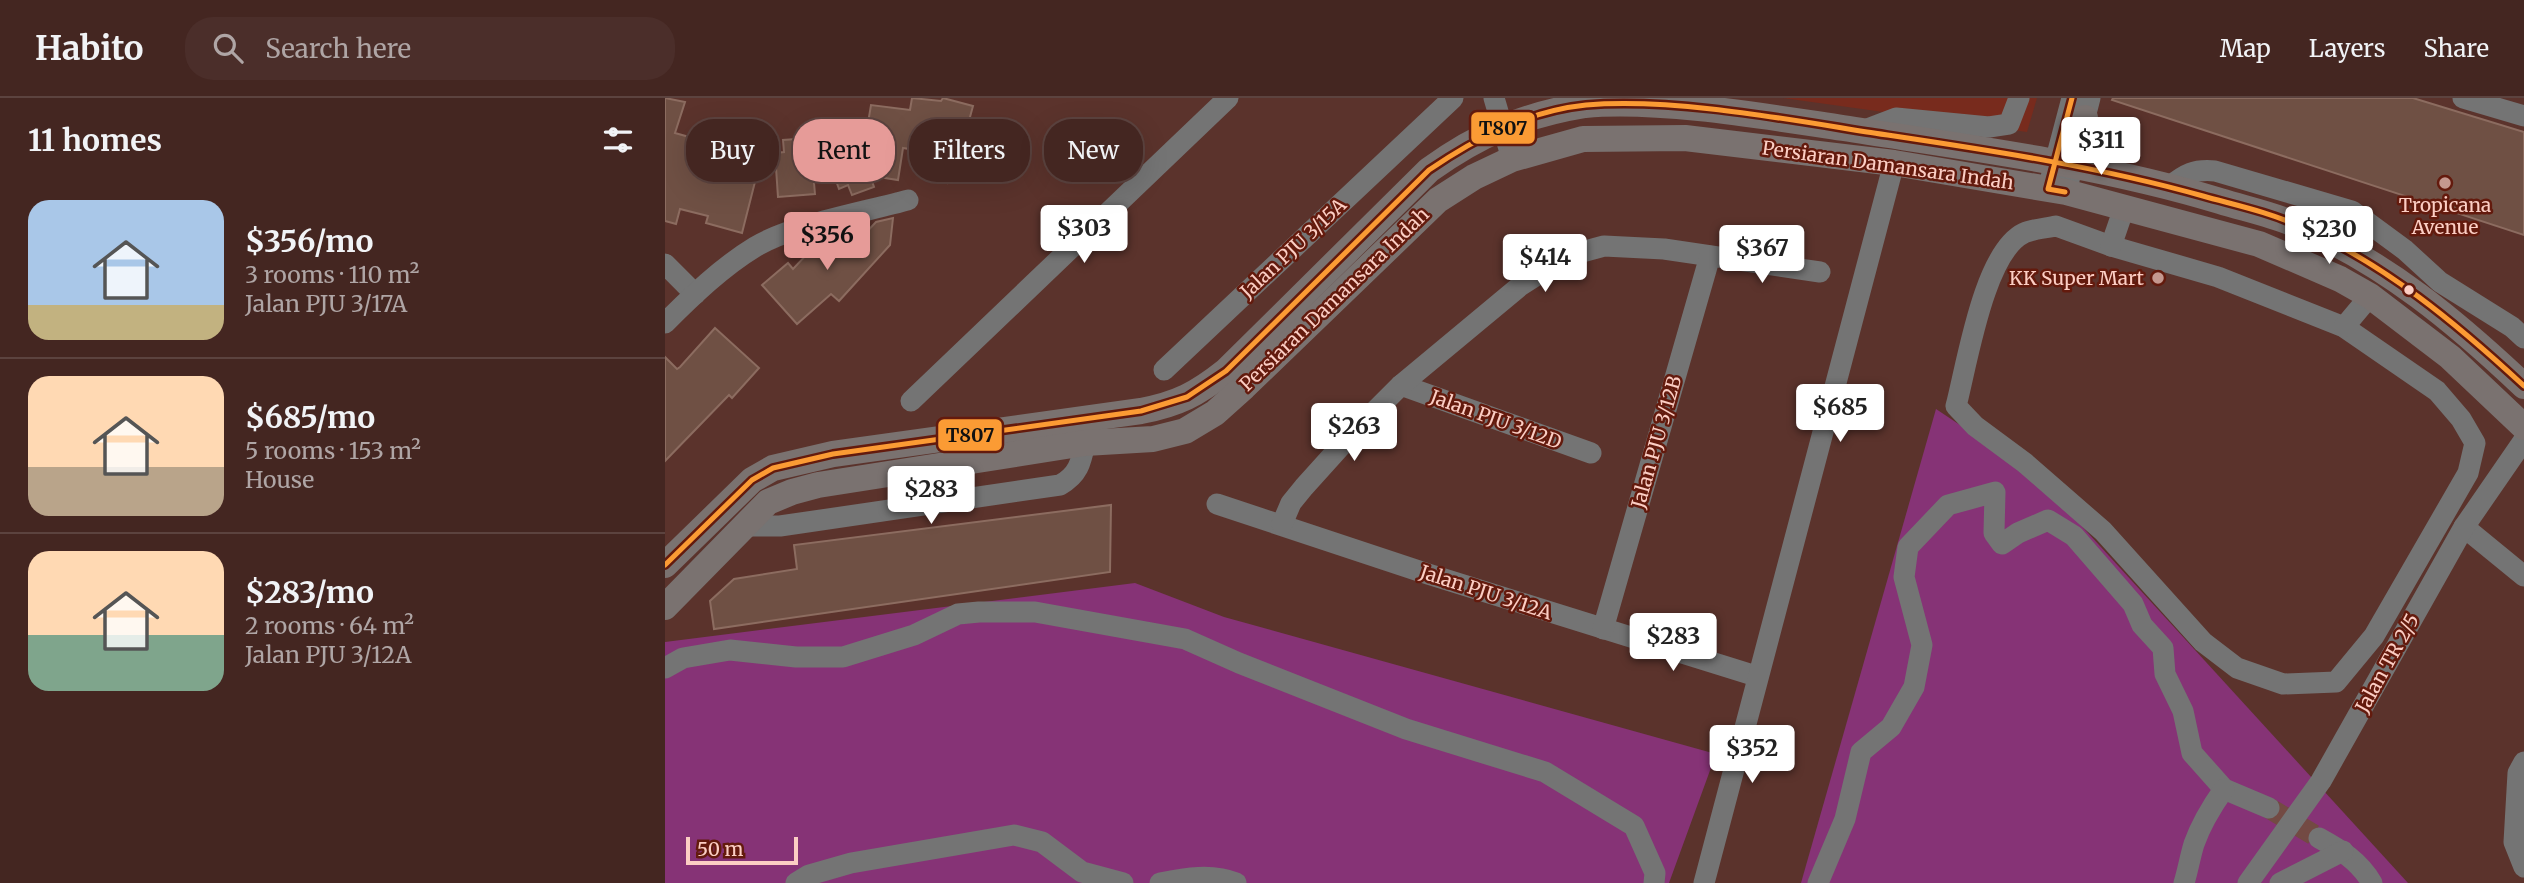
<!DOCTYPE html>
<html lang="en">
<head>
<meta charset="utf-8">
<style>
	:root { --surface:#442621; --page:#4b2e2a; --text:#f1f3f6; --muted:#afa5a5; --line:#5c433f; --accent:#e69b98 }
	body { margin:0; font-family:Merriweather,serif; background:var(--page); color:var(--text); height:100vh; display:flex; flex-direction:column; font-size:26px; white-space:nowrap }
	* { box-sizing:border-box; margin:0 }
	p { font-size:23px; color:var(--muted) }
	.icon { flex:none; width:38px; height:38px; fill:none; stroke:currentColor; stroke-width:2; stroke-linecap:round; stroke-linejoin:round }
	.map { position:relative; flex:1; overflow:hidden }
	.panel { display:flex; flex-direction:column; background:var(--surface); width:665px }
	.panel>* { flex:none }
	.banner { position:absolute; left:21px; top:21px; width:665px; height:63px; display:flex; gap:14px }
	.scale { position:absolute; left:21px; bottom:18px; width:112px; box-sizing:border-box; padding-left:7px; border:4px solid #fccec4; border-top:0; font-size:19px; line-height:24px; white-space:nowrap; color:#fccec4; -webkit-text-stroke:5px #631a0d; paint-order:stroke }
	.price { position:absolute; translate:-50% -60px; padding:0 16px; border-radius:7px; background:#fff; color:#222; font-size:23px; line-height:46px; filter:drop-shadow(0 2px 4px #0008) }
	.price::after { content:''; position:absolute; left:50%; top:42px; width:21px; height:16px; margin-left:-10px; background:inherit; clip-path:polygon(0 0,100% 0,50% 100%) }
	.price.selected { background:var(--accent); color:#111 }
	ul { padding:0; list-style:none }
	li { display:flex; align-items:center; gap:21px; height:175px; padding:0 28px }
	li+li { border-top:2px solid var(--line) }
	li span { display:grid; place-items:center; flex:none; width:196px; height:140px; border-radius:21px; color:#555 }
	li>.icon { margin-inline-start:auto }
	span .icon { width:84px; height:84px; fill:#fffc; stroke-width:1 }
	li b { font-size:30px }
	h2 { display:flex; justify-content:space-between; align-items:center; height:84px; padding:0 28px; font-size:30px }
	.chip { padding:0 24px; border-radius:28px; background:var(--surface); box-shadow:0 7px 28px #0002,0 0 0 2px var(--line); font-size:24px; line-height:63px }
	.chip.selected { background:var(--accent); color:#111 }
	header { display:flex; align-items:center; gap:42px; box-sizing:border-box; height:98px; padding:0 35px; background:var(--surface); border-bottom:2px solid var(--line) }
	header strong { font-size:33px }
	nav { display:flex; gap:38px; margin-inline-start:auto; font-size:24px }
	.search { width:490px; height:63px; background:var(--page); display:flex; align-items:center; gap:18px; box-sizing:border-box; padding:0 24px; border-radius:28px; color:var(--muted); font-size:26px }
	main { display:flex; flex:1; min-height:0 }
	.map>svg:first-child { display:block }
</style>
</head>
<body>
<header>
<strong>Habito</strong>
<div class="search"><svg class="icon" aria-label="search" viewBox="0 0 24 24"><circle cx="10" cy="10" r="6"/><path d="M15 15l6 6"/></svg>Search here</div>
<nav><a>Map</a><a>Layers</a><a>Share</a></nav>
</header>
<main>
<section class="panel">
<h2>11 homes<svg class="icon" aria-label="filters" viewBox="0 0 24 24"><path d="M4 7h16M4 17h16"/><circle cx="9" cy="7" r="2"/><circle cx="15" cy="17" r="2"/></svg></h2>
<ul>
<li><span style="background:linear-gradient(#a9c7e8 75%,#c2b280 0)"><svg class="icon" aria-label="home" viewBox="0 0 24 24"><path d="M3 11l9-7 9 7M6 9v11h12V9"/></svg></span><div><b>$356/mo</b><p>3 rooms · 110 m²</p><p>Jalan PJU 3/17A</p></div></li>
<li><span style="background:linear-gradient(#ffd9b3 65%,#b9a48a 0)"><svg class="icon" aria-label="home" viewBox="0 0 24 24"><path d="M3 11l9-7 9 7M6 9v11h12V9"/></svg></span><div><b>$685/mo</b><p>5 rooms · 153 m²</p><p>House</p></div></li>
<li><span style="background:linear-gradient(#ffd9b3 60%,#7fa58c 0)"><svg class="icon" aria-label="home" viewBox="0 0 24 24"><path d="M3 11l9-7 9 7M6 9v11h12V9"/></svg></span><div><b>$283/mo</b><p>2 rooms · 64 m²</p><p>Jalan PJU 3/12A</p></div></li>
</ul>
</section>
<div class="map">
<svg width="1859" height="785" viewBox="0 0 1859 785">
	<rect width="100%" height="100%" fill="#5b332c"/>
	<polygon fill="#782b1d" points="1118,0 1372,0 1362,34"/>
	<g fill="#863376">
		<polygon points="1271,311 1370,377 1743,785 1136,785"/>
		<polygon points="470,485 559,519 1051,656 1004,785 0,785 0,544"/>
	</g>
	<g fill="#6f5044" stroke="#8c6c60" stroke-width="2">
		<polygon points="0,0 20,4 10,35 35,42 32,52 64,61 62,68 92,76 77,135 41,125 43,118 15,111 11,126 0,123"/>
		<polygon points="247,0 276,3 278,0 308,8 299,41 294,40 282,85 256,78 262,54 238,50 233,82 213,79 219,33 202,31 206,7 245,12"/>
		<polygon points="1448,0 1748,0 1859,34 1859,137 1447,2"/>
		<polygon points="188,29 209,89 187,97 183,87 174,91 165,66 173,64 164,37"/>
		<polygon points="145,40 150,96 113,99 110,55 119,54 118,42"/>
		<polygon points="228,120 225,147 174,203 166,196 132,226 97,187 123,165 128,171 145,153 150,157 167,139 183,154 211,124"/>
		<polygon points="50,230 94,270 67,300 64,297 0,363 0,259 12,271 15,269"/>
		<polygon points="446,407 445,474 49,531 45,503 69,481 132,471 129,447"/>
	</g>
	<g fill="none" stroke-linecap="round" stroke-linejoin="round">
		<polyline stroke="#734a43" stroke-width="21" stroke-dasharray="21 10" stroke-linecap="butt" points="1604,710 1654,740"/>
		<g stroke="#747474" stroke-width="21">
			<polyline points="829,0 847,61"/>
			<polyline points="1798,0 1859,18"/>
			<polyline points="1197,33 1231,20 1324,29 1344,26 1354,0"/>
			<path d="M1504,89C1520,76 1529,71 1550,73L1687,113L1740,152L1775,184L1847,229L1859,240"/>
			<polyline points="1383,91 1407,0"/>
			<polyline points="1401,94 1425,0"/>
			<path d="M1391,128L1446,148L1553,179L1679,229L1772,293L1796,321L1810,345L1803,375L1709,538L1671,584L1618,586L1572,570L1538,544L1438,433L1360,365L1310,328L1291,308C1302,266 1319,154 1359,135C1368,131 1382,130 1391,128Z"/>
			<polyline points="1446,148 1459,110"/>
			<polyline points="0,166 30,196"/>
			<path d="M0,225C27,198 57,169 90,149C126,127 200,114 243,102"/>
			<polyline points="1679,229 1705,198"/>
			<polyline points="499,272 788,0"/>
			<polyline points="736,287 926,355"/>
			<polyline points="246,303 563,0"/>
			<polyline points="552,406 763,476 1091,578"/>
			<polyline points="617,426 626,405 639,389 685,338 736,287 855,188 902,158 939,148 999,151 1155,174"/>
			<path d="M80,428H115L395,387C413,377 416,365 420,345"/>
			<polyline points="1799,429 1859,478"/>
			<polyline points="938,531 1045,158"/>
			<polyline points="0,570 18,560 65,552 131,559 178,559 249,537 293,516 314,514 370,514 520,541 574,565 741,631 880,674 969,728 990,775 989,785"/>
			<polyline points="1859,664 1853,675 1849,744 1859,769"/>
			<path d="M1654,740C1676,752 1694,763 1707,785"/>
			<polyline points="131,785 144,777 186,765 349,737 377,744 417,774 458,785"/>
			<path d="M495,785C520,780 547,775 571,785"/>
			<polyline points="1039,785 1229,65"/>
			<polyline points="1153,785 1180,721 1196,654 1226,629 1249,589 1257,547 1239,479 1243,449 1283,407 1330,394 1329,435 1337,446 1353,435 1383,422 1409,438 1468,506 1477,527 1498,550 1500,576 1518,613 1527,655 1559,691 1604,710"/>
			<path d="M1519,785C1523,772 1525,759 1529,746C1536,726 1547,708 1559,691"/>
			<polyline points="1583,785 1656,683 1799,429 1859,342"/>
			<polyline points="1615,785 1678,753"/>
		</g>
		<g stroke="#7a7270" stroke-width="26">
			<polyline points="1420,20 1418,45 1427,57 1450,73"/>
			<path d="M0,467L87,382L108,370L168,356L476,313C513,306 532,296 561,273L764,72C814,36 859,17 920,7C994,0 1104,19 1178,30C1305,50 1433,66 1555,103C1581,111 1610,117 1634,128C1721,165 1791,224 1859,288"/>
			<polyline points="0,509 103,404 127,394 153,387 420,345 488,341 520,333 550,315 579,289 773,102 809,79 847,61 918,41 1020,40 1229,65 1401,94 1594,146 1675,181 1705,198 1785,259 1859,329"/>
		</g>
		<defs>
			<g id="bus-1">
				<polyline points="1400,94 1383,91 1407,0"/>
				<path d="M0,467L87,382L108,370L168,356L476,313L522,299L561,273L764,72C811,40 863,13 921,7C1008,0 1115,20 1202,34C1315,51 1428,67 1538,98C1570,107 1604,114 1634,128C1720,166 1791,225 1859,288"/>
			</g>
		</defs>
		<use href="#bus-1" stroke="#631a0d" stroke-width="10"/>
		<use href="#bus-1" stroke="#fb9b34" stroke-width="5"/>
	</g>
	<g fill="#c4988f" stroke="#631a0d" stroke-width="2.5">
		<circle cx="1780" cy="85" r="7"/>
		<circle cx="1493" cy="180" r="7"/>
	</g>
	<circle fill="#fccec4" stroke="#631a0d" stroke-width="2.5" cx="1744" cy="192" r="6"/>
	<g text-anchor="middle" dominant-baseline="central" stroke-width="5" stroke-linejoin="round" paint-order="stroke">
		<g font-size="19" fill="#fccec4" stroke="#631a0d">
			<text transform="translate(1223 67) rotate(8)">Persiaran Damansara Indah</text>
			<text transform="translate(628 150) rotate(-43)">Jalan PJU 3/15A</text>
			<text transform="translate(669 201) rotate(-44)">Persiaran Damansara Indah</text>
			<text transform="translate(831 321) rotate(20)">Jalan PJU 3/12D</text>
			<text transform="translate(991 344) rotate(-74)">Jalan PJU 3/12B</text>
			<text transform="translate(821 494) rotate(18)">Jalan PJU 3/12A</text>
			<text transform="translate(1722 565) rotate(-61)">Jalan TR 2/5</text>
		</g>
		<g font-size="19" fill="#fccec4" stroke="#631a0d">
			<text x="1780" y="107">Tropicana<tspan x="1780" dy="22">Avenue</tspan></text>
			<text x="1479" y="180" text-anchor="end">KK Super Mart</text>
		</g>
	</g>
	<g stroke="#631a0d" stroke-width="2.5">
		<rect x="805" y="13" width="66" height="34" rx="7" fill="#fb9b34"/>
		<rect x="272" y="320" width="66" height="34" rx="7" fill="#fb9b34"/>
	</g>
	<g font-size="19" text-anchor="middle" font-weight="bold" fill="#111">
		<text x="838" y="37">T807</text>
		<text x="305" y="344">T807</text>
	</g>
</svg>
<div class="scale">50 m</div>
<b class="price" style="left:1436px;top:79px">$311</b>
<b class="price" style="left:419px;top:167px">$303</b>
<b class="price" style="left:1664px;top:168px">$230</b>
<b class="price selected" style="left:162px;top:174px">$356</b>
<b class="price" style="left:1097px;top:187px">$367</b>
<b class="price" style="left:880px;top:196px">$414</b>
<b class="price" style="left:1175px;top:346px">$685</b>
<b class="price" style="left:689px;top:365px">$263</b>
<b class="price" style="left:266px;top:428px">$283</b>
<b class="price" style="left:1008px;top:575px">$283</b>
<b class="price" style="left:1087px;top:687px">$352</b>
<div class="banner">
<a class="chip">Buy</a>
<a class="chip selected">Rent</a>
<a class="chip">Filters</a>
<a class="chip">New</a>
</div>
</div>
</main>
</body>
</html>
